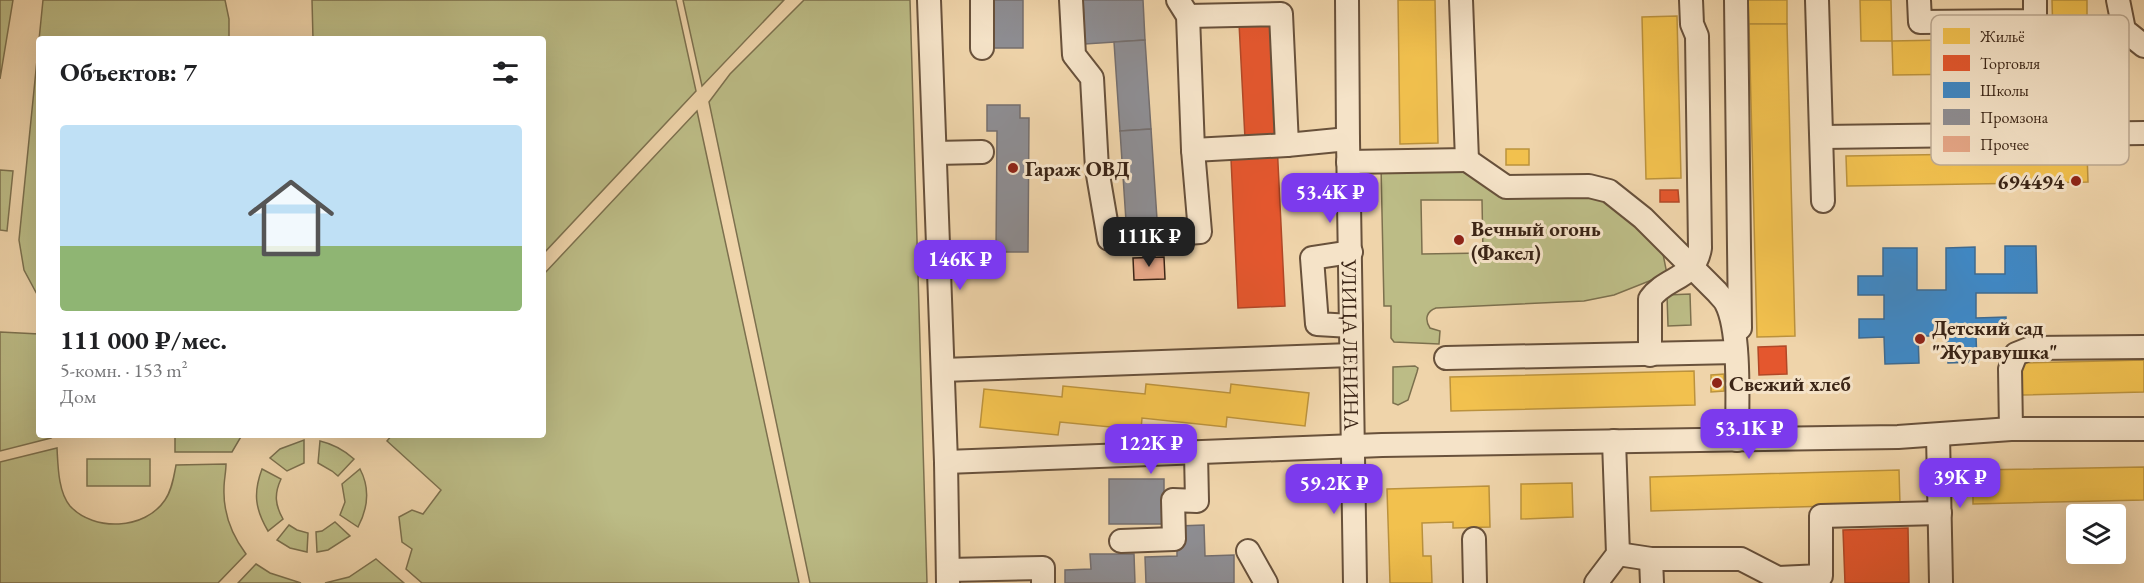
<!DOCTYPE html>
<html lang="ru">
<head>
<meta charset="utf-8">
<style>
	:root { --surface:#fff; --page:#f2f2f2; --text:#202124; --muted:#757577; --line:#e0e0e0; --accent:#7c3aed }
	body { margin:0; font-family:"EB Garamond",serif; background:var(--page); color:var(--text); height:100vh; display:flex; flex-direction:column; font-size:22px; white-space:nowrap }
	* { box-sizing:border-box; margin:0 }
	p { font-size:20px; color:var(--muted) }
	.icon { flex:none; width:33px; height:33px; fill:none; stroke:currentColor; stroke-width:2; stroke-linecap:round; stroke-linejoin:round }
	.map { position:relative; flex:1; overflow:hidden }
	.side { position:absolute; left:36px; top:36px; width:510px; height:402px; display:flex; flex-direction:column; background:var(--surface); border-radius:6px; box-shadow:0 6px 24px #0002 }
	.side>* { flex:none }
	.controls { position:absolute; left:2066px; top:504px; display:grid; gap:12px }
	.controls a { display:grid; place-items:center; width:60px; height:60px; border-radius:6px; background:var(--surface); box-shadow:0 6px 24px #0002; font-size:30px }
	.price { position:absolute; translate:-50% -51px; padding:0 14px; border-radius:12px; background:var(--accent); color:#fff; font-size:20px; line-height:39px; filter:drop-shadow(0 2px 3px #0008) }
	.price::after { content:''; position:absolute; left:50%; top:36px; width:18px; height:14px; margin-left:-9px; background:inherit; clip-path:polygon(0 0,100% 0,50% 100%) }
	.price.active { background:#222; color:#fff }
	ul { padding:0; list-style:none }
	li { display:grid; align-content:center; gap:12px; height:318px; padding:0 24px }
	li+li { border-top:2px solid var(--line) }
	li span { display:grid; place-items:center; height:186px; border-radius:6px; color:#555 }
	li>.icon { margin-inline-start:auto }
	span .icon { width:108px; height:108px; fill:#fffc; stroke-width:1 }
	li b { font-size:26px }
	h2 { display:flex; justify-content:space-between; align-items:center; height:72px; padding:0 24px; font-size:26px }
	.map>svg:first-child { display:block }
</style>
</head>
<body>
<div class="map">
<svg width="2144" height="583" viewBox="0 0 2144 583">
	<rect width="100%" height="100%" fill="#efd4aa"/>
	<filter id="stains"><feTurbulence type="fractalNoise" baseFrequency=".00333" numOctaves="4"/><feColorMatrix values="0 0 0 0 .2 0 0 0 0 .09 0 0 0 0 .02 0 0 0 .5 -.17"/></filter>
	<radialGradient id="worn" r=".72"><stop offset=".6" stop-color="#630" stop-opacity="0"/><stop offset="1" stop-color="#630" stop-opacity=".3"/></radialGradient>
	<g fill="#bcbc86" stroke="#7c704e" stroke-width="1.5" fill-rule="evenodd">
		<polygon points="0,0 13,0 0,79"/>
		<polygon points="43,0 225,0 229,19 229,39 39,39 39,298 24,270 19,240"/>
		<polygon points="312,0 676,0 696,91 543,254 543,39 313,39"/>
		<polygon points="683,0 784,0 702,86"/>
		<polygon points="804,0 910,0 927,583 810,583 709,102 730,74"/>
		<polygon points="697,111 799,583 422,583 406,569 412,549 402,542 399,517 412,510 423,514 441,490 387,441 392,435 543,435 543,275"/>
		<path d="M1460,165L1514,196L1607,195L1662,249L1667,274L1614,295L1584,301L1436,308C1427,311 1424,319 1430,328L1440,331L1439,344L1394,342L1391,338V306H1384L1381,166ZM1421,200H1482L1483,253L1422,254Z"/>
		<polygon points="0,170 13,171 7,231 0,230"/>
		<polygon points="1690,294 1691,325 1668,326 1667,295"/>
		<polygon points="0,332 39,334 39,435 55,435 51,438 0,451"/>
		<polygon points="1415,366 1418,368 1417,372 1408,400 1398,405 1393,403 1393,367"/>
		<polygon points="175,435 242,435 232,452 175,452"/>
		<polygon points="304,440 304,463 287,471 270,458 280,449"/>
		<path d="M320,441C333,444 344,450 354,459L338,476L332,471L318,463Z"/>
		<path d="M57,448C58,465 58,492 70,506C94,532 145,530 165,500C172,490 174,476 176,465L226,464C226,472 224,480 224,488C223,513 231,534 246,554L218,583H0V462Z"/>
		<rect x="87" y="459" width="63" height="27"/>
		<path d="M262,469L281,479C274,494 275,505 283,519L268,531C255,509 253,493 262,469Z"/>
		<path d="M360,469C370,488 368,508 358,527L340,515L345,502L342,484Z"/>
		<polygon points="335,522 350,536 328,550 317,552 316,532 322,531"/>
		<polygon points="289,525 297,530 308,533 307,552 290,548 277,540"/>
		<polygon points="376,559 404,583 325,583 349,577"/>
		<polygon points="256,564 270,573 301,583 238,583"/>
	</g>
	<g fill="#f2c14e" stroke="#bb923d" stroke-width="1.5">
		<polygon points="1398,0 1435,0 1438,143 1400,144"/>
		<polygon points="1748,0 1787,0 1787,24 1749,24"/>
		<polygon points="1860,0 1891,0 1892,41 1861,41"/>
		<polygon points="2052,0 2087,0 2087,38 2053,38"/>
		<polygon points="1677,16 1681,178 1646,179 1642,17"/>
		<polygon points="1749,24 1787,24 1795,336 1757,337"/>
		<polygon points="2053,38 2053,73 1893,75 1892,41"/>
		<rect x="1506" y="149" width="23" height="16"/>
		<polygon points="2087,152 2088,182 1847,186 1846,156"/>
		<polygon points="2144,360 2144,392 2022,395 2021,363"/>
		<polygon points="1694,371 1695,405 1451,411 1450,377"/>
		<polygon points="1724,374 1724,391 1711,392 1711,375"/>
		<polygon points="1146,384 1230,393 1231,384 1309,393 1305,426 1227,417 1226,427 1142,418 1141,430 1060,422 1058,435 980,427 984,389 1062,397 1063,386 1145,394"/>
		<polygon points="2144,467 2144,500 1973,504 1973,470"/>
		<polygon points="1899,470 1900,504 1651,511 1650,477"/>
		<polygon points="1572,483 1573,517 1521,519 1521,484"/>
		<polygon points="1489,486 1490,527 1453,528 1453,522 1422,523 1423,556 1431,556 1432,583 1390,583 1387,489"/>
	</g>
	<g fill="#e4572e" stroke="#b14827" stroke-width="1.5">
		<polygon points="1271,21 1285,306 1238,308 1231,159 1246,158 1239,23"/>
		<polygon points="1660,190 1678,190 1679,202 1660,202"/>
		<polygon points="1786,346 1787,374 1759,375 1758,347"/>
		<polygon points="1908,528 1909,583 1845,583 1843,530"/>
	</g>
	<polygon fill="#3f88c5" stroke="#3e6a90" stroke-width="1.5" points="2005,246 2036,246 2037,293 1976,293 1976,318 2006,317 2006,336 1976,336 1977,362 1948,363 1947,336 1918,336 1919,363 1885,364 1884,337 1859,338 1859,319 1884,319 1884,295 1858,295 1858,276 1883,276 1883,248 1917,248 1917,290 1946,290 1946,248 1975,247 1975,274 2005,274"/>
	<g fill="#8d8d92" stroke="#746e6d" stroke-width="1.5">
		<rect x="992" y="0" width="31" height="48"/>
		<polygon points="1083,0 1143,0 1145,40 1085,44"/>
		<polygon points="1145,40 1151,129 1120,131 1114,42"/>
		<polygon points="987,105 1020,105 1020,118 1029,118 1028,252 996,252 997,131 987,131"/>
		<polygon points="1151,129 1157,219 1126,221 1120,131"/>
		<rect x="1109" y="479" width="55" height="45"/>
		<polygon points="1204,525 1205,556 1234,555 1234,583 1146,583 1145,557 1177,556 1177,526"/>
		<polygon points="1090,554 1134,554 1135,583 1065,583 1065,570 1091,569"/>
	</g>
	<polygon fill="#e5a686" stroke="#3b2516" stroke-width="1.5" points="1164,257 1165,279 1134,280 1133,258"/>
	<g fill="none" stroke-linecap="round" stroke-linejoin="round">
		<defs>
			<g id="minor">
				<polyline points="929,0 946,462 948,583"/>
				<polyline points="982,0 982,48"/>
				<polyline points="1071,0 1074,55 1092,78 1097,169 1109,239 1200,232 1193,150 1188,16 1178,0"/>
				<path id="s1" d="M1347,0L1348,139L1355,583"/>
				<polyline points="1736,0 1740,328"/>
				<polyline points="1817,0 1823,201"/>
				<polyline points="1919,0 1920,22 2035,21 2035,0"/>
				<polyline points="2118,0 2124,30 2144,46"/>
				<polyline points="1188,16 1281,14 1287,145 1348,139"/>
				<polyline points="1822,137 2144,133"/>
				<polyline points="1193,150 1287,145"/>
				<polyline points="935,153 982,152"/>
				<path d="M1467,160L1506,187L1589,186L1609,191L1643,218L1717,292C1720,296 1724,299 1726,303C1741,331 1737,407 1737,440"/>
				<polyline points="1348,162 1467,160 1461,0"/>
				<polyline points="1351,252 1312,258 1317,324 1351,326"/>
				<path d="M1650,355V299C1666,276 1695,280 1700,248L1697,36L1692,24L1691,0"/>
				<polyline points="1446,358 1736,352"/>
				<polyline points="943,370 1351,355"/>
				<polyline points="2011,429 2010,369 2016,354 2031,348 2144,347"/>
				<polyline points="1938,435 1941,583"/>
				<polyline points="946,462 1382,445 1898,437 2011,429 2144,429"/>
				<polyline points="1474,539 1475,583"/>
				<polyline points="1121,541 1174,539 1173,500 1197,501 1196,453"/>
				<polyline points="1248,551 1266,583"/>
				<polyline points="1618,554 1651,559 1741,559 1778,578 1778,583"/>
				<polyline points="1651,559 1652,583"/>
				<polyline points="948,570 1043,568 1043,583"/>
				<polyline points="1778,578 1821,576 1821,516 1940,513"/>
				<polyline points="1596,583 1618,554 1614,441"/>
			</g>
		</defs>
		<use href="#minor" stroke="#68513b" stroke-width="26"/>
		<use href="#minor" stroke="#f5e3c8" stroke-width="22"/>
	</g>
	<g fill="#8f2418" stroke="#f5e3c8" stroke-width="2">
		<circle cx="1013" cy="168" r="6"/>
		<circle cx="2076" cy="181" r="6"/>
		<circle cx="1459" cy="240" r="6"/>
		<circle cx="1920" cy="339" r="6"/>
		<circle cx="1717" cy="383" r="6"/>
	</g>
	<g text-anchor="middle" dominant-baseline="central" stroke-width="6" stroke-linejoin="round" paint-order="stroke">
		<g font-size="21" font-weight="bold" fill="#3b2516" stroke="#f5e3c8" text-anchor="start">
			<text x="1025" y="168">Гараж ОВД</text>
			<text x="2064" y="181" text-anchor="end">694494</text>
			<text x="1471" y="228">Вечный огонь<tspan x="1471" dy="24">(Факел)</tspan></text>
			<text x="1932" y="327">Детский сад<tspan x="1932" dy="24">"Журавушка"</tspan></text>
			<text x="1729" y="383">Свежий хлеб</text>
		</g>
		<g font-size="21" fill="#3b2516" stroke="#f5e3c8">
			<text stroke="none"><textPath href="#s1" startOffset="345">УЛИЦА ЛЕНИНА</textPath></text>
		</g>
	</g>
	<rect x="1931" y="15" width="198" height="150" rx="9" fill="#f5e3c8" stroke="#bdaa93" stroke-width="1.5"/>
	<rect x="1943" y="28" width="27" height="16" fill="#f2c14e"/>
	<rect x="1943" y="55" width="27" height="16" fill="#e4572e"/>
	<rect x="1943" y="82" width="27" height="16" fill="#3f88c5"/>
	<rect x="1943" y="109" width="27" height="16" fill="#8d8d92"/>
	<rect x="1943" y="136" width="27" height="16" fill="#e5a686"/>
	<g font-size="16" fill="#3b2516">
		<text x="1980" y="42">Жильё</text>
		<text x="1980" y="69">Торговля</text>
		<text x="1980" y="96">Школы</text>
		<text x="1980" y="123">Промзона</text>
		<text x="1980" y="150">Прочее</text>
	</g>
	<rect width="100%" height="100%" filter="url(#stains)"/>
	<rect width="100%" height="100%" fill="url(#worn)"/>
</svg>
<div class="controls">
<a><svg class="icon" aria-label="layers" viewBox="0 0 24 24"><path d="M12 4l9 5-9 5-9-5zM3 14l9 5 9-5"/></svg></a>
</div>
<b class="price" style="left:1330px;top:224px">53.4K ₽</b>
<b class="price active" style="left:1149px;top:268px">111K ₽</b>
<b class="price" style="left:960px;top:291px">146K ₽</b>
<b class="price" style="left:1749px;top:460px">53.1K ₽</b>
<b class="price" style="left:1151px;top:475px">122K ₽</b>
<b class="price" style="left:1960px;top:509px">39K ₽</b>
<b class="price" style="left:1334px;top:515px">59.2K ₽</b>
<section class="side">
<h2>Объектов: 7<svg class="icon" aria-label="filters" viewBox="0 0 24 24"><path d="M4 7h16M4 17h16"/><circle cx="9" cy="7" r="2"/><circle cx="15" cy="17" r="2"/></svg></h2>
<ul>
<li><span style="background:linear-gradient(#bfe0f5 65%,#8fb573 0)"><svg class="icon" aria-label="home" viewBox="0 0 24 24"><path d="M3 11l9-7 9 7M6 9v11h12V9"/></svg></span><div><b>111 000 ₽/мес.</b><p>5-комн. · 153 m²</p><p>Дом</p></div></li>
</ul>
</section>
</div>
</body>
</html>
